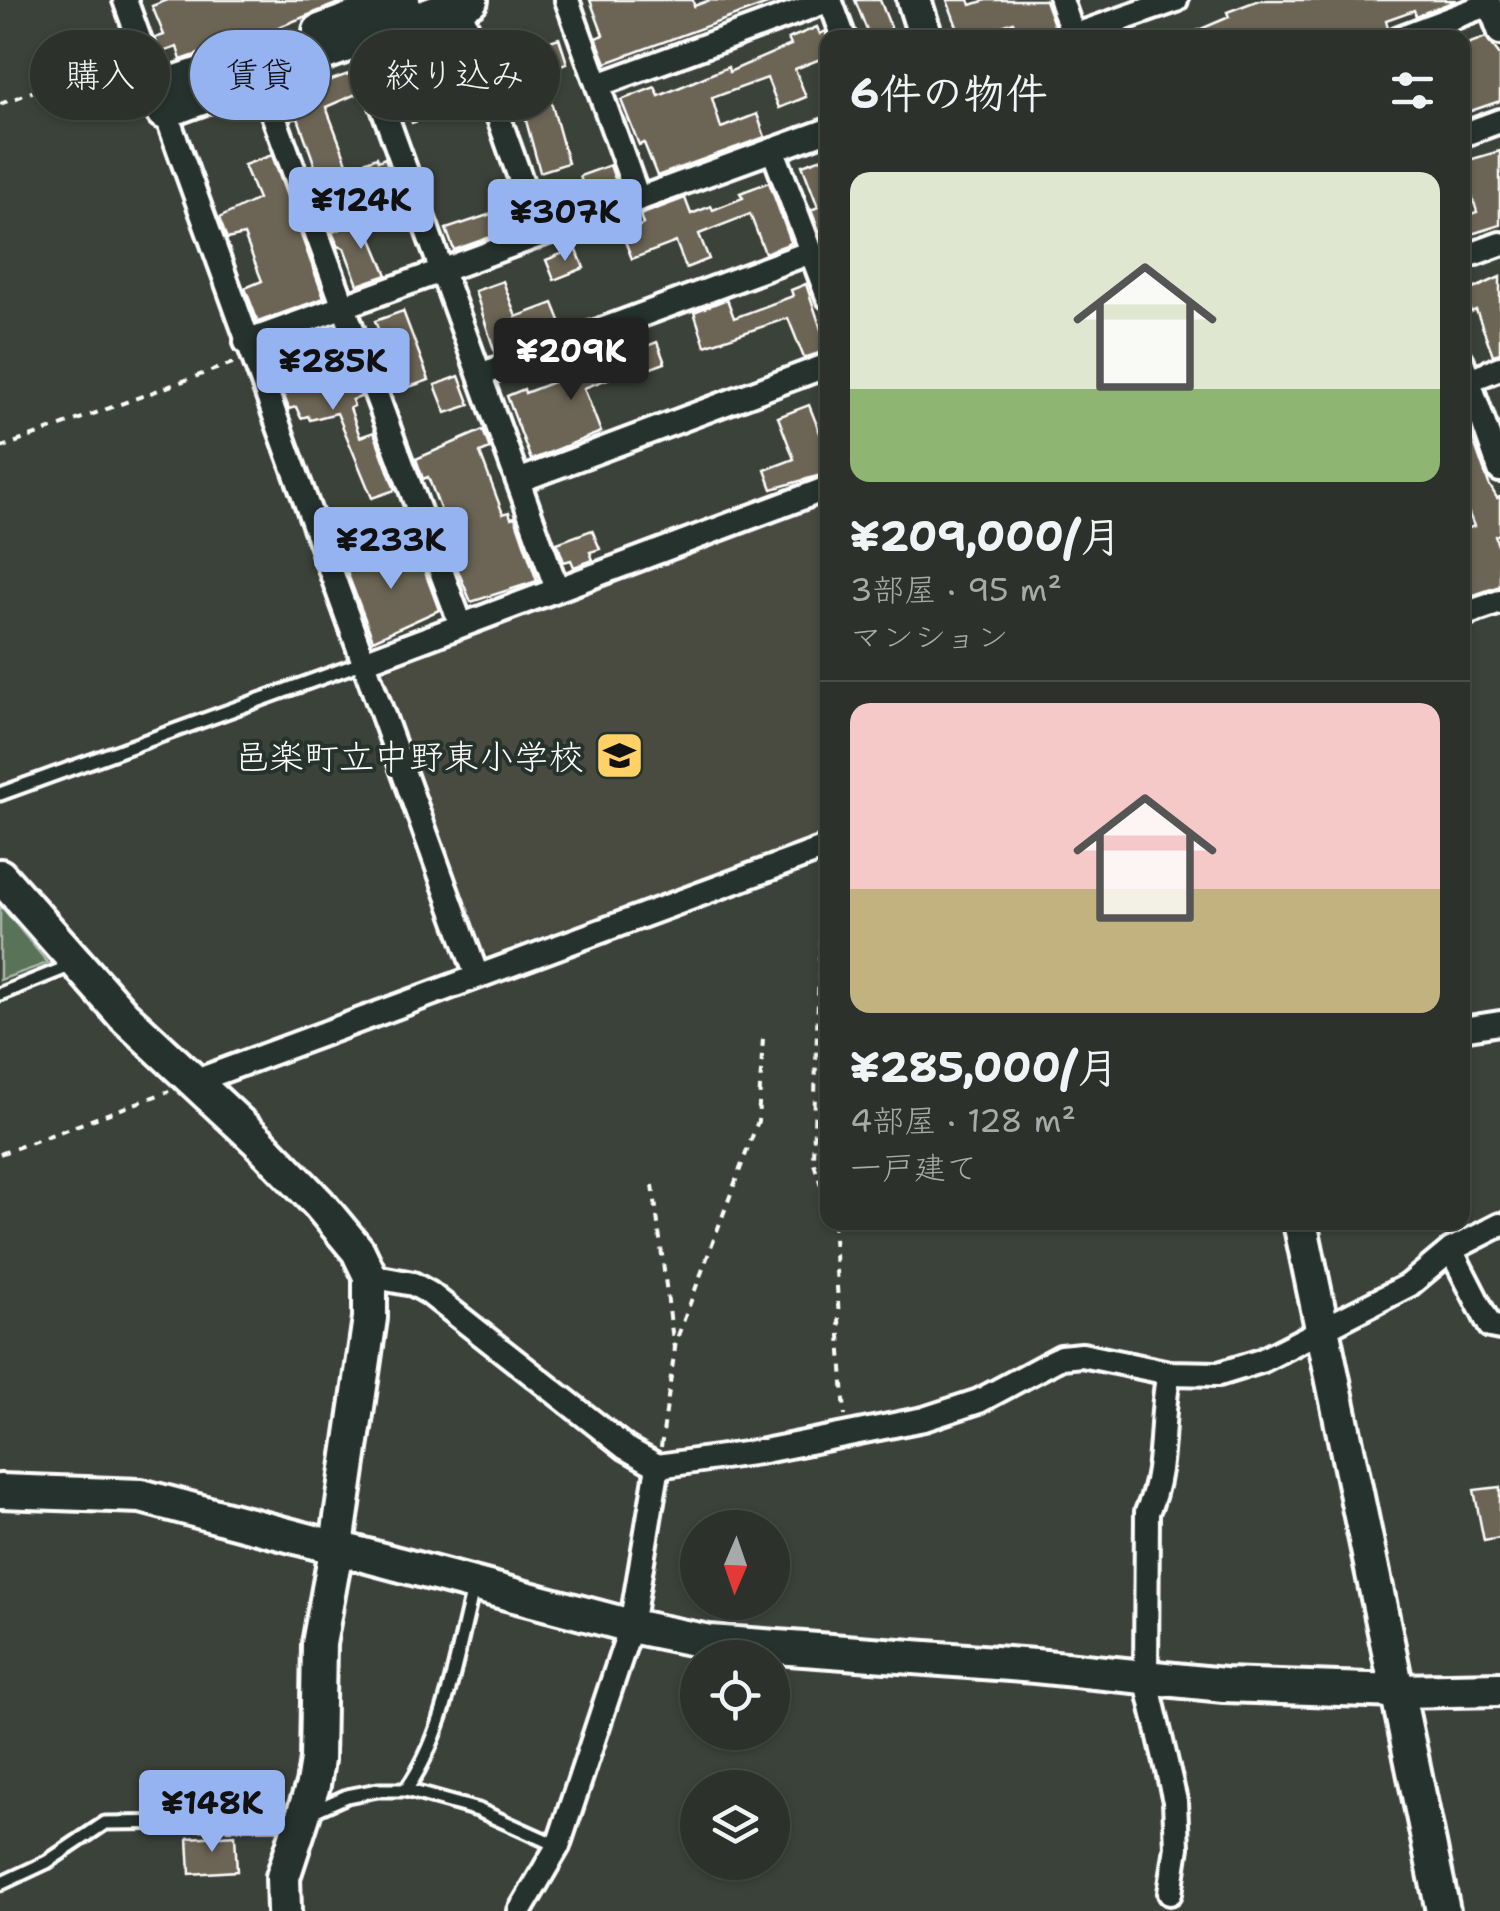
<!DOCTYPE html>
<html lang="ja">
<head>
<meta charset="utf-8">
<style>
	:root { --surface:#2c322b; --page:#383e37; --text:#f1f3f6; --muted:#a6aaa9; --line:#484d47; --accent:#95b2f1 }
	body { margin:0; font-family:"Shantell Sans","Klee One",sans-serif; background:var(--page); color:var(--text); height:100vh; display:flex; flex-direction:column; font-size:38px; white-space:nowrap }
	* { box-sizing:border-box; margin:0 }
	p { font-size:32px; color:var(--muted) }
	.icon { flex:none; width:55px; height:55px; fill:none; stroke:currentColor; stroke-width:2; stroke-linecap:round; stroke-linejoin:round }
	.map { position:relative; flex:1; overflow:hidden }
	.drawer { position:absolute; left:820px; top:30px; width:650px; height:1200px; display:flex; flex-direction:column; background:var(--surface); border-radius:20px; box-shadow:0 2px 8px #0004,0 0 0 2px var(--line) }
	.drawer>* { flex:none }
	.banner { position:absolute; left:30px; top:30px; width:640px; height:90px; display:flex; gap:20px }
	.needle { width:65px; rotate:182deg }
	.tools { position:absolute; left:680px; top:1510px; display:grid; gap:20px }
	.tools a { display:grid; place-items:center; width:110px; height:110px; border-radius:50%; background:var(--surface); box-shadow:0 2px 8px #0004,0 0 0 2px var(--line); font-size:50px }
	.price { position:absolute; translate:-50% -85px; padding:0 22px; border-radius:10px; background:var(--accent); color:#111; font-size:32px; line-height:65px; filter:drop-shadow(0 2px 5px #0008) }
	.price::after { content:''; position:absolute; left:50%; top:60px; width:30px; height:22px; margin-left:-15px; background:inherit; clip-path:polygon(0 0,100% 0,50% 100%) }
	.price.active { background:#222; color:#fff }
	ul { padding:0; list-style:none }
	li { display:grid; align-content:center; gap:20px; height:530px; padding:0 30px }
	li+li { border-top:2px solid var(--line) }
	li span { display:grid; place-items:center; height:310px; border-radius:20px; color:#555 }
	li>.icon { margin-inline-start:auto }
	span .icon { width:180px; height:180px; fill:#fffc; stroke-width:1 }
	li b { font-size:42px }
	h2 { display:flex; justify-content:space-between; align-items:center; height:120px; padding:0 30px; font-size:42px }
	.pill { padding:0 35px; border-radius:45px; background:var(--surface); box-shadow:0 2px 8px #0004,0 0 0 2px var(--line); font-size:35px; line-height:90px }
	.pill.active { background:var(--accent); color:#111 }
	.map>svg:first-child { display:block }
</style>
</head>
<body>
<div class="map">
<svg width="1500" height="1911" viewBox="0 0 1500 1911">
	<rect width="100%" height="100%" fill="#3b4239"/>
	<filter id="ink" filterUnits="userSpaceOnUse"><feTurbulence type="fractalNoise" baseFrequency=".01" numOctaves="2"/><feDisplacementMap in="SourceGraphic" scale="20" xChannelSelector="R" yChannelSelector="G"/><feConvolveMatrix kernelMatrix="1 2 1 2 8 2 1 2 1" color-interpolation-filters="sRGB"/></filter>
	<g filter="url(#ink)">
		<polygon fill="#4a4c41" points="827,502 827,832 492,954 481,951 384,680 387,670"/>
		<polygon fill="#597359" stroke="#acb9ac" stroke-width="2.5" points="0,905 48,963 0,980"/>
		<g fill="#6c6555" stroke="#fff" stroke-width="2.5">
			<polygon points="167,0 346,0 259,35 260,39 245,44 231,43 181,60 177,47 160,53 155,38 164,35 152,6"/>
			<polygon points="590,0 693,0 694,6 710,0 770,3 606,63 596,38 603,35"/>
			<polygon points="855,0 880,0 895,38 870,38"/>
			<polygon points="947,0 969,0 971,5 986,0 1045,0 1056,30 1043,38 1019,38 1013,22 982,33 983,38 961,38"/>
			<polygon points="1259,0 1455,0 1455,1 1416,16 1414,10 1386,20 1388,28 1362,38 1180,38 1229,17 1227,12"/>
			<polygon points="817,27 820,34 826,31 828,56 795,69 806,97 779,108 767,78 712,98 721,128 757,114 765,137 657,176 644,143 639,145 621,100 655,87 659,96 728,67 729,72 791,45 788,39"/>
			<polygon points="1486,37 1500,55 1500,101 1462,114 1462,46"/>
			<polygon points="559,38 567,63 542,71 534,46"/>
			<polygon points="417,49 441,113 412,123 398,80 390,83 382,63"/>
			<polygon points="354,72 361,92 326,107 349,168 377,157 378,161 385,158 392,177 328,202 298,118 291,120 283,99 300,92 297,85 317,77 320,84"/>
			<polygon points="549,94 568,163 540,172 522,106"/>
			<polygon points="1500,151 1500,225 1462,237 1462,217 1477,212 1462,162"/>
			<polygon points="272,155 324,298 258,322 245,288 262,281 244,235 227,239 219,218 258,199 244,165"/>
			<polygon points="828,156 828,229 819,231 811,210 818,207 802,165"/>
			<polygon points="610,165 619,190 588,201 580,176"/>
			<polygon points="769,182 791,242 786,245 765,253 750,214 699,234 709,259 686,268 676,242 632,259 623,236 643,224 640,215 685,198 691,214 711,206 713,210 743,198 740,193"/>
			<polygon points="512,207 519,227 454,250 446,229"/>
			<polygon points="364,220 387,275 358,285 344,248 338,246 332,232"/>
			<polygon points="576,248 584,268 554,280 546,260"/>
			<polygon points="1500,277 1500,353 1493,355 1476,310 1471,312 1464,293"/>
			<polygon points="503,281 516,317 553,303 563,328 495,353 475,291"/>
			<polygon points="806,284 828,350 804,358 788,318 705,346 694,312 727,299 734,318 793,296 791,290"/>
			<polygon points="403,311 429,380 401,390 375,321"/>
			<polygon points="657,342 665,363 635,374 633,369 584,388 601,432 531,460 507,396 524,389 525,393"/>
			<polygon points="304,349 317,383 343,373 346,381 354,378 361,397 352,400 354,406 350,408 360,437 374,432 395,490 372,498 337,413 310,420 308,416 301,418 296,407 289,409 271,361"/>
			<polygon points="459,376 470,405 446,413 435,385"/>
			<polygon points="809,405 828,453 828,473 772,489 765,470 794,459 778,417"/>
			<polygon points="1462,408 1489,484 1497,498 1500,497 1500,534 1495,536 1500,552 1500,586 1462,599 1462,531 1474,526 1462,497"/>
			<polygon points="483,430 490,449 480,453 503,514 509,512 511,518 515,517 537,581 471,602 446,542 451,537 428,477 423,479 416,459"/>
			<polygon points="592,530 600,549 590,552 593,560 574,567 571,560 564,562 557,543"/>
			<polygon points="363,551 369,566 401,554 403,558 418,553 439,610 373,640 342,559"/>
			<polygon points="1500,1487 1500,1538 1484,1541 1474,1490"/>
			<polygon points="235,1835 237,1871 190,1874 188,1838"/>
		</g>
		<g fill="none" stroke-linecap="round" stroke-linejoin="round">
			<defs>
				<g id="lane">
					<polyline points="0,794 364,662"/>
					<polyline points="0,994 75,964"/>
					<polyline points="406,1790 478,1810 558,1846"/>
					<path d="M0,1884L47,1862L105,1823L291,1821L347,1796L378,1790H406C447,1731 456,1654 474,1586"/>
				</g>
				<g id="street">
					<polyline points="125,0 477,976"/>
					<polyline points="457,0 540,234"/>
					<polyline points="567,0 638,198"/>
					<polyline points="830,0 844,38"/>
					<polyline points="1061,0 1073,35"/>
					<polyline points="1488,0 1500,33"/>
					<polyline points="354,28 557,589"/>
					<polyline points="1068,38 1176,0"/>
					<polyline points="1399,38 1489,4"/>
					<polyline points="252,57 461,625"/>
					<polyline points="598,85 830,0"/>
					<polyline points="1462,135 1500,121"/>
					<polyline points="773,150 828,297"/>
					<polyline points="1462,258 1500,244"/>
					<polyline points="246,342 828,130"/>
					<polyline points="1462,361 1500,470"/>
					<polyline points="480,375 811,252"/>
					<polyline points="1469,380 1500,368"/>
					<polyline points="518,481 828,365"/>
					<polyline points="1462,615 1500,602"/>
					<polyline points="364,662 828,488"/>
					<polyline points="1462,1029 1500,1023"/>
					<polyline points="193,1082 828,847"/>
					<polyline points="1451,1250 1490,1326 1500,1328"/>
					<polyline points="370,1276 413,1284 429,1293 626,1448 658,1466 759,1452 924,1419 979,1401 1061,1357 1082,1355 1169,1373 1219,1374 1261,1361 1409,1285 1451,1250 1500,1225"/>
					<path d="M1169,1373C1159,1418 1167,1470 1147,1512L1146,1677L1175,1801L1177,1847L1170,1893"/>
					<polyline points="520,1911 558,1846 631,1626 658,1466"/>
				</g>
				<g id="secondary">
					<polyline points="914,0 926,38"/>
					<polyline points="320,31 403,0"/>
					<polyline points="156,89 237,62"/>
					<polyline points="163,112 471,0"/>
					<polyline points="0,876 123,1015 258,1141 319,1204 358,1251 370,1276 370,1318 337,1545 319,1644 317,1760 313,1785 283,1877 284,1911"/>
					<polyline points="1300,1222 1443,1911"/>
					<polyline points="0,1491 141,1496 631,1626 709,1642 1035,1666 1224,1685 1398,1691 1500,1689"/>
				</g>
			</defs>
			<use href="#lane" stroke="#fff" stroke-width="19"/>
			<use href="#street" stroke="#fff" stroke-width="30"/>
			<use href="#secondary" stroke="#fff" stroke-width="40"/>
			<g stroke="#fff" stroke-width="4" stroke-dasharray="8 8" stroke-linecap="butt">
				<polyline points="0,104 125,57"/>
				<polyline points="0,448 235,362"/>
				<polyline points="828,927 820,935 813,1160 828,1208"/>
				<polyline points="0,1154 169,1091"/>
				<polyline points="653,1185 674,1348"/>
				<polyline points="833,1222 845,1416"/>
				<polyline points="661,1447 676,1341 758,1121 763,1038"/>
			</g>
			<use href="#lane" stroke="#26332d" stroke-width="11"/>
			<use href="#street" stroke="#26332d" stroke-width="22"/>
			<use href="#secondary" stroke="#26332d" stroke-width="32"/>
		</g>
	</g>
	<defs>
		<symbol id="school-square" viewBox="-11 -11 22 22"><rect x="-9" y="-9" width="18" height="18" rx="4" fill="#ffd166" stroke="#26332d"/><path d="M0-5L7-2L0 1L-7-2ZM-4 1L0 2.5L4 1V4Q0 6-4 4Z" fill="#111"/></symbol>
	</defs>
	<g fill-rule="evenodd">
		<use href="#school-square" x="592" y="728" width="55" height="55"/>
	</g>
	<g text-anchor="middle" dominant-baseline="central" stroke-width="8" stroke-linejoin="round" paint-order="stroke">
		<g font-size="35" fill="#fff" stroke="#26332d" text-anchor="end">
			<text x="584" y="756">邑楽町立中野東小学校</text>
		</g>
	</g>
</svg>
<div class="tools">
<a><svg class="needle" viewBox="-14 -14 28 28"><path d="M0-13l5 13h-10z" fill="#e53935"/><path d="M0 13l5-13h-10z" fill="#a6aaa9"/></svg></a>
<a><svg class="icon" aria-label="locate" viewBox="0 0 24 24"><circle cx="12" cy="12" r="6"/><path d="M12 2v4M12 18v4M2 12h4M18 12h4"/></svg></a>
<a><svg class="icon" aria-label="layers" viewBox="0 0 24 24"><path d="M12 4l9 5-9 5-9-5zM3 14l9 5 9-5"/></svg></a>
</div>
<b class="price" style="left:361px;top:252px">¥124K</b>
<b class="price" style="left:565px;top:264px">¥307K</b>
<b class="price active" style="left:571px;top:403px">¥209K</b>
<b class="price" style="left:333px;top:413px">¥285K</b>
<b class="price" style="left:391px;top:592px">¥233K</b>
<b class="price" style="left:212px;top:1855px">¥148K</b>
<div class="banner">
<a class="pill">購入</a>
<a class="pill active">賃貸</a>
<a class="pill">絞り込み</a>
</div>
<section class="drawer">
<h2>6件の物件<svg class="icon" aria-label="filters" viewBox="0 0 24 24"><path d="M4 7h16M4 17h16"/><circle cx="9" cy="7" r="2"/><circle cx="15" cy="17" r="2"/></svg></h2>
<ul>
<li><span style="background:linear-gradient(#dfe7d0 70%,#8fb573 0)"><svg class="icon" aria-label="home" viewBox="0 0 24 24"><path d="M3 11l9-7 9 7M6 9v11h12V9"/></svg></span><div><b>¥209,000/月</b><p>3部屋 · 95 m²</p><p>マンション</p></div></li>
<li><span style="background:linear-gradient(#f6c9c9 60%,#c2b280 0)"><svg class="icon" aria-label="home" viewBox="0 0 24 24"><path d="M3 11l9-7 9 7M6 9v11h12V9"/></svg></span><div><b>¥285,000/月</b><p>4部屋 · 128 m²</p><p>一戸建て</p></div></li>
</ul>
</section>
</div>
</body>
</html>
